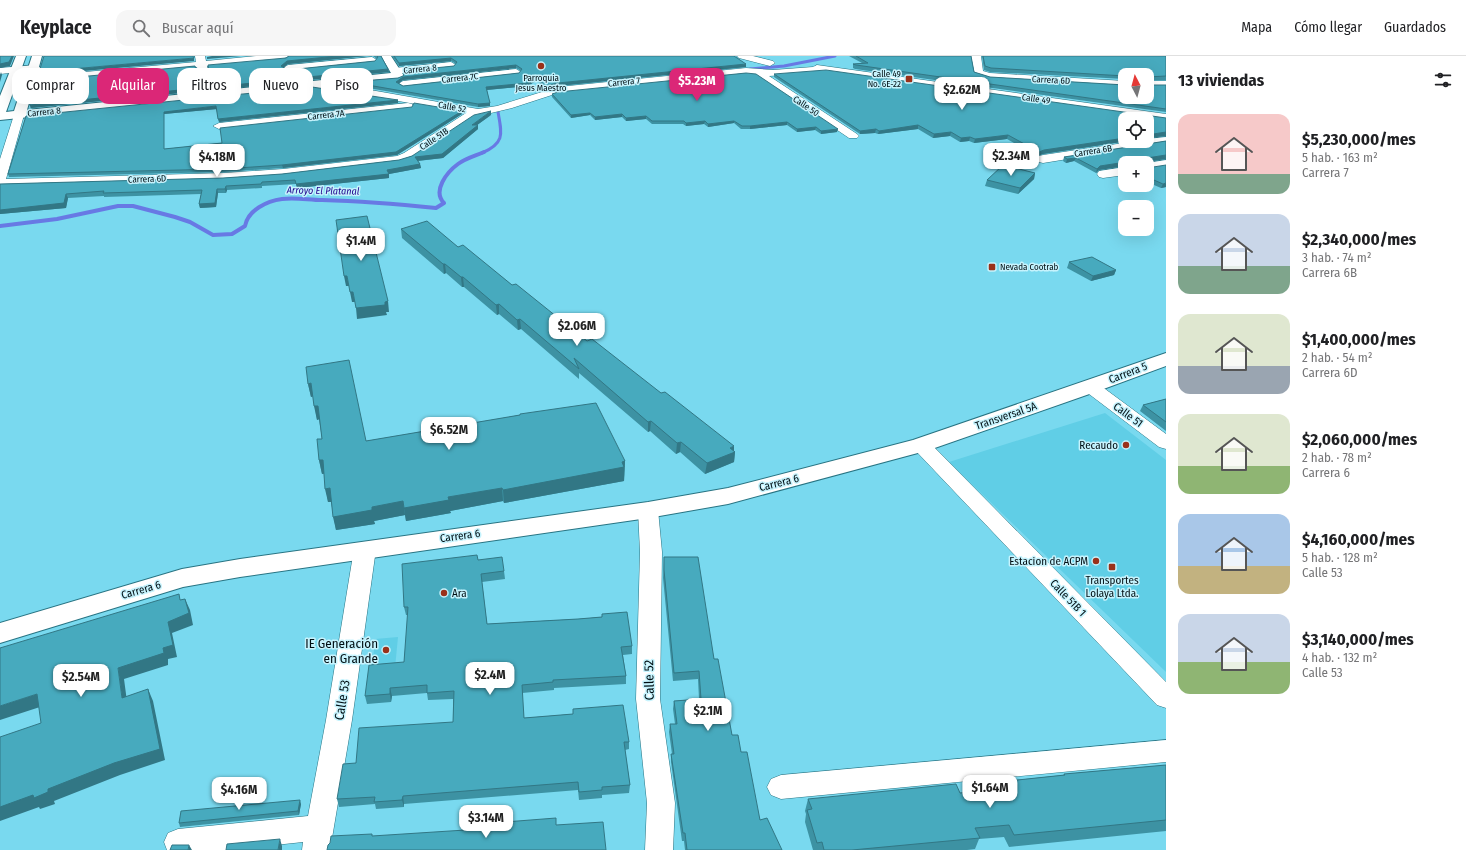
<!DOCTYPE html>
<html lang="es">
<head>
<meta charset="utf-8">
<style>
	:root { --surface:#fff; --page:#f6f6f6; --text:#202124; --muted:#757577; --line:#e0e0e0; --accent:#db2777 }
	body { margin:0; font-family:"Fira Sans Condensed",sans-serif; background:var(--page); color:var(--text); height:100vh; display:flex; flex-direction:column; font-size:15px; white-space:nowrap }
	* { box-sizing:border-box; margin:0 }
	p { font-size:13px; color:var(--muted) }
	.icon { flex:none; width:22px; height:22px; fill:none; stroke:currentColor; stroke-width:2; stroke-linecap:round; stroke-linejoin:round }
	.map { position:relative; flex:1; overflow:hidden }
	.panel { display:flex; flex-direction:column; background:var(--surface); width:300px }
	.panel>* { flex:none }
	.top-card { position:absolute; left:12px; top:12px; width:380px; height:36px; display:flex; gap:8px }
	.needle { width:26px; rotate:354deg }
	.buttons { position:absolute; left:1118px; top:12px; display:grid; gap:8px }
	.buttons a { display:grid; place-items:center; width:36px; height:36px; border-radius:8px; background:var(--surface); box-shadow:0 4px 16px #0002; font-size:20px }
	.price { position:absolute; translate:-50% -34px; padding:0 9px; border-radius:8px; background:#fff; color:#222; font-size:13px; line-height:26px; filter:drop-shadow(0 1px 2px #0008) }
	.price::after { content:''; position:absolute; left:50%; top:24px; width:12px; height:9px; margin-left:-6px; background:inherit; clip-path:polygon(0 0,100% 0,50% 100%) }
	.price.on { background:var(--accent); color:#fff }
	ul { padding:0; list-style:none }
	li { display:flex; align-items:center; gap:12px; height:100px; padding:0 12px }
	li span { display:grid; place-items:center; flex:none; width:112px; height:80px; border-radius:12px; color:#555 }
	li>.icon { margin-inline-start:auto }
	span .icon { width:48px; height:48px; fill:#fffc; stroke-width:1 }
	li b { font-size:17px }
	h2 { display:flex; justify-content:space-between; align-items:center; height:48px; padding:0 12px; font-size:17px }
	.pill { padding:0 14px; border-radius:12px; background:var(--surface); box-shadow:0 4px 16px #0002; font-size:14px; line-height:36px }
	.pill.on { background:var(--accent); color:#fff }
	header { display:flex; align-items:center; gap:24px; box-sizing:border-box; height:56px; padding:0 20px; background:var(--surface); border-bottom:1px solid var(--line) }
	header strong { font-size:19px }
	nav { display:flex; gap:22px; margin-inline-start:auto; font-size:14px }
	.search { width:280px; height:36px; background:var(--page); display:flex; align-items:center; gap:10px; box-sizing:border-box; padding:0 14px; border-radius:12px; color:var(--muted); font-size:15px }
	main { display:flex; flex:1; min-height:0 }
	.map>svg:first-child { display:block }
</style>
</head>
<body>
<header>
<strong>Keyplace</strong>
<div class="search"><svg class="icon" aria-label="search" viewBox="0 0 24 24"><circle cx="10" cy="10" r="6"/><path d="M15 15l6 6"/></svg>Buscar aquí</div>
<nav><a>Mapa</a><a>Cómo llegar</a><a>Guardados</a></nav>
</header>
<main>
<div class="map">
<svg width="1166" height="794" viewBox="0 0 1166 794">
	<rect width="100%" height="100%" fill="#79d9ef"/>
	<g fill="#60cee6">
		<polygon points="1105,357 1166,404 1166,616 949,406"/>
		<polygon points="398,581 395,612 372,614 375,583"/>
	</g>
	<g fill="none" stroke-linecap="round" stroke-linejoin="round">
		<g stroke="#6879e4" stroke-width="3">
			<polyline points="750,13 784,10 835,0"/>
			<path d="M482,97C505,87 502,78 498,56"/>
		</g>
		<path stroke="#6879e4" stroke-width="4" d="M0,170L57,163L118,150H133L175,161L190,166L213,179L232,178L245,170C248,154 267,145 282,143C295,141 309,144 322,144C361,145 398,148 436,152L444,147C432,135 447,116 458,108C466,102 475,100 484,96"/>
		<defs>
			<g id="minor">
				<polygon points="195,0 205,0 206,5 256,0 291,0 286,3 207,10 212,35 207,38 202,35 197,11 29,27 24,24 29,21 196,6"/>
				<polygon points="737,0 753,0 773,5 775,7 770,10 739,2"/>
				<polygon points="971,0 981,0 983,15 990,17 1125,25 1125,31 990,23 975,19"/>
				<polygon points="372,1 377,4 375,6 288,15 283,12 288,9"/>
				<polygon points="451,6 456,9 454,11 395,18 390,15 395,12"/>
				<polygon points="36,9 41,12 39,14 0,18 0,12"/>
				<polygon points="817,9 1166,58 1166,64 826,16 769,20 857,78 859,80 857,82 849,82 756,19 746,18 558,37 512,52 474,61 412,103 399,107 283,121 224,125 0,131 0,103 14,59 19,56 24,59 6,123 224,117 283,113 397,100 404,97 466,57 359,38 285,28 284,26 285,24 289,23 359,32 478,53 497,50 558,31 746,12 773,14 813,11"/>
				<polygon points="516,13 521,16 519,18 403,31 398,28 403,25"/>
				<rect x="1147" y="25" width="19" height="6"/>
				<polygon points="73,30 77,31 78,33 77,35 25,41 20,38 25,35"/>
				<polygon points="408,47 412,48 413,50 412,52 219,73 213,70 219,67"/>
				<polygon points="1166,81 1166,87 1043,107 1039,106 1037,103 1039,100 1043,99 1137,85 1147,85 1147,83"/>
				<polygon points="1166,104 1166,112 1147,115 1147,107"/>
				<polygon points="1125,111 1125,119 1103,122 1099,121 1097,118 1099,115"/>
				<polygon points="1091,326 1097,327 1166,378 1166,393 1159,391 1085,335 1082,331 1085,327"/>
				<polygon points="921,383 928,385 1166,626 1166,652 1157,649 914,393 912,389 914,385"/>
				<polygon points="648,447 655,449 658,454 662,496 660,643 675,747 673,794 645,794 647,747 636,643 640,496 638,454 641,449"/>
				<polygon points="365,486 373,488 376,493 352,664 330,794 302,794 303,786 228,794 167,794 164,786 168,777 178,773 308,760 326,664 354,493 357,488"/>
				<polygon points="1166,684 1166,706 781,743 771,739 767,731 771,723 781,719"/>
			</g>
			<polygon id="tertiary" points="16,0 26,0 6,56 14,55 32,0 42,0 27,54 391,17 381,0 391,0 404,20 402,22 398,23 0,64 0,40"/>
			<polygon id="secondary" points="1166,297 1166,310 1098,335 929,394 728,448 648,462 240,521 183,531 0,587 0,567 182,513 240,503 648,446 728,432 913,384"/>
		</defs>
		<use href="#minor" stroke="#287483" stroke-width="1"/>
		<use href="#tertiary" stroke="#287483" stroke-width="2"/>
		<use href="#secondary" stroke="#287483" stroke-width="2"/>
		<use href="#minor" fill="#fff" fill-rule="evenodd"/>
		<use href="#tertiary" fill="#fff" fill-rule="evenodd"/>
		<use href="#secondary" fill="#fff" fill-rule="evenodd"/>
	</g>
	<g fill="#3d92a3" fill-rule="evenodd">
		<polygon points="289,0 367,0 288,8 283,11 288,14 375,5 377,3 373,0 381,0 389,16 308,24 289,22 284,23 283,27 213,34"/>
		<path d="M392,0H734L746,11L558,30L545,33L537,24L528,30L487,34L490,50L478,51L351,29L350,26L398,22L403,20L405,18L404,15L454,10L456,8L451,5L399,10ZM516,12L521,15L519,17L403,30L399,27L403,24Z"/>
		<polygon points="849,0 971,0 974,16 990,21 1125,29 1166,29 1166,56 855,13 853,12 853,8 862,7"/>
		<polygon points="982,0 1166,0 1166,24 1147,24 1125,19 1125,23 990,16 984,14"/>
		<polygon points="195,10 200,35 31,52 30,51 76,34 78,31 77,30 73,29 35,32 34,30"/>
		<polygon points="746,17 837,76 821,78 815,74 797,76 787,69 750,73 741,73 734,67 708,71 704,68 686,70 683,68 652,68 646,63 626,65 622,61 595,64 590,59 571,62 552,41 552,38"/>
		<polygon points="774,18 1166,62 1166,80 1147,82 1147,63 1125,85 1128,85 1043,98 1037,100 1007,83 974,87 969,85 960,86 950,80 933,82 918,73 878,78 875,77 860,78 774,21"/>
		<polygon points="398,44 398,47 219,66 217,53 164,58 164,93 222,87 462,58 397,99 283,112 224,116 9,121 8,118 26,60"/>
		<polygon points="491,59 477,69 478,73 443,102 418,105 420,108 421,112 389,118 389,122 297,132 296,128 262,130 262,132 227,134 226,137 218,137 216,151 200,152 199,148 201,138 104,141 104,140 68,142 66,152 0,158 0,128 223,122 282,118 399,104 412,100"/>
		<polygon points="1166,85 1166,103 1147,106 1147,112 1166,131 1161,132 1147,126 1147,107 1125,107 1125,110 1099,114 1096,117 1074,105 1066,107 1063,105 1064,101"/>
		<polygon points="1035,117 1034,123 1018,138 985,130 987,124"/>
		<polygon points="401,173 458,191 512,229 734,395 735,396 734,406 705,418 680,396 676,398 650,375 648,376 579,317 579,323 521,273 518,274 499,258 497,259 464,231 462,231 446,217 444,218 402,182"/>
		<polygon points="1069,206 1116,214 1114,219 1091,225 1067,212"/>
		<polygon points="308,328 366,385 520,359 520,358 625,405 624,425 504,447 503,445 450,455 451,457 406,465 405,459 374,465 375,468 336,474 331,446 328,446 324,418 322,418 319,404 322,383 319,363 317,364 313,340 311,341"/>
		<polygon points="1166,343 1166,375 1140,355 1143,349"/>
		<polygon points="664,501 714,603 732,679 741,696 760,764 782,794 685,794 684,785 682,785 671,706 671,698 672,698 669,676 670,668 675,668 673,653 674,645 699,643 698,623 673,625 663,522"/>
		<polygon points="478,504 504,515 505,523 482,526 487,568 578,563 602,561 602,558 632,590 632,598 623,599 626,620 626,628 554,632 554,634 522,637 524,662 573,658 573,653 629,686 629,693 625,694 630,729 629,737 602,739 602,742 579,744 578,734 404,748 404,751 376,753 375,748 339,751 337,743 356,707 453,666 453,643 428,644 427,637 392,640 391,646 367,648 365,640 404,606 408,559 406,559 404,551"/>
		<polygon points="1166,709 1166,775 1009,791 1004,781 979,783 975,793 967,794 813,794 805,766 806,758 805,755 808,743 960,737 986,735 989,727 1063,719 1064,718"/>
		<polygon points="301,748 299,759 180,771 179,767"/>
	</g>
	<g fill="#327785">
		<polygon points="12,0 14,0 10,10 0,12 0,8"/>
		<polygon points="212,0 241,0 207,3 207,1"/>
		<polygon points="337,0 367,0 288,8 282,13 281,10 287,5"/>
		<polygon points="194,2 194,5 40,19 39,16"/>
		<polygon points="451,2 451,5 399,10 399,7"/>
		<polygon points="746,8 746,11 558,30 545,33 545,30 558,27"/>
		<polygon points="516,9 516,12 403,24 397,29 396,26 403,21"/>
		<polygon points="195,10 200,35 31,52 29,48"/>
		<polygon points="388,13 389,16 308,24 308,21"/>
		<polygon points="1,16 2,19 0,26 0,19"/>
		<polygon points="288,19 289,22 284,23 283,27 213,34 213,31 283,20"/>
		<polygon points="537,21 537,24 528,30 486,34 486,31"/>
		<polygon points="72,26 73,29 35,32 34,30"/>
		<polygon points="398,44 398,47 219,66 218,63"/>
		<polygon points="490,47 490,50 478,51 478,48"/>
		<polygon points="216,50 217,53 164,58 164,96 164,56"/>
		<polygon points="462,55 462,58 397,99 283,112 282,109"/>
		<polygon points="491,55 491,59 473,72 472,69"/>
		<polygon points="590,57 590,59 571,62 571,59"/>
		<polygon points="622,58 622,61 595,64 595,61"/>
		<polygon points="646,60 646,63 626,65 626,62"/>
		<polygon points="705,65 704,68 686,70 686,67"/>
		<polygon points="734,65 734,67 708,71 708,68"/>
		<polygon points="787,66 787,69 750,73 750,70"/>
		<polygon points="478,69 478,73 443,102 416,105 415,101"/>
		<polygon points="918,69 918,73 878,78 879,75"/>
		<polygon points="816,71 815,74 797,76 797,73"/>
		<polygon points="838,73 837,76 821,78 821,75"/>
		<polygon points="876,73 875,77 860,78 860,75"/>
		<polygon points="951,76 950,80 933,82 934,78"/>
		<polygon points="1166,76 1166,80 1147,82 1147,79"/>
		<polygon points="1008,79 1007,83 974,87 975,83"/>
		<polygon points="970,81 969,85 960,86 961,82"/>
		<polygon points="1125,82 1125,85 1128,85 1043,98 1037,100 1039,96 1044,94"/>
		<polygon points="1166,99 1166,103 1146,106 1147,102"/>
		<polygon points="1076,102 1074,105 1066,107 1067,103"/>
		<polygon points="1126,106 1126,107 1125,107 1125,110 1099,114 1096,117 1097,113 1100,110"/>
		<polygon points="420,108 421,112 389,118 389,122 297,132 296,128"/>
		<polygon points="1035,117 1034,123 1018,138 1020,132"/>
		<polygon points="1166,127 1166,131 1161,132 1163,128"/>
		<polygon points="226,130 227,134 226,137 225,133"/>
		<polygon points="217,133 218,137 216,151 200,152 199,148"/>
		<polygon points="66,138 68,142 66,152 0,158 0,154"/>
		<polygon points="443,208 445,208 446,217 444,218"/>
		<polygon points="1116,214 1114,219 1091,225 1093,220"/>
		<polygon points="344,220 347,220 349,230 346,230"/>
		<polygon points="461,221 463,221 464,231 462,231"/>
		<polygon points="350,236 353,236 355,246 352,246"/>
		<polygon points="388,245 389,256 386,256 387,259 357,263 356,252"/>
		<polygon points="499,248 499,258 497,259 496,249"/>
		<polygon points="520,263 521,273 518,274 517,264"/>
		<polygon points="311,327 314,340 311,341 308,328"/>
		<polygon points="314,350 318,350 320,363 317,364"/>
		<polygon points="651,365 650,375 648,376 648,366"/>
		<polygon points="681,386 680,396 676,398 677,387"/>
		<polygon points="734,390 734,396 735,396 734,406 705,418 707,407 730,392"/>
		<polygon points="319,404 323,404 325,417 322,418"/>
		<polygon points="625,405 624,425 504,447 503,434"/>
		<polygon points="330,432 333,446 328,446 325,433"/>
		<polygon points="502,432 503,445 450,455 451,457 406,465 404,452 448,441"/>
		<polygon points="403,445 405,459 374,465 375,468 336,474 333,461 372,451"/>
		<polygon points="185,543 190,554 193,569 172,577 177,601 168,603 168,609 124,623 128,653 122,642 118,612 168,566"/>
		<polygon points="390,632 392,640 391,646 390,638"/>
		<polygon points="148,633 153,645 165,704 120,719 54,745 55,748 40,753 39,751 0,765 0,751"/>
		<polygon points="37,638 43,650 0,664 0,650"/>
		<polygon points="403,740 404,748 404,751 402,744"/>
		<polygon points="300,744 301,748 299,759 298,755"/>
		<polygon points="280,783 282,790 282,794 278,794"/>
		<polygon points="189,789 192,794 188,794"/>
	</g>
	<g fill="#47aabe" stroke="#327785" fill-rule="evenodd">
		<polygon points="0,0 12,0 9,6 0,8"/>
		<polygon points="44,0 193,0 194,2 39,16"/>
		<polygon points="289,0 337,0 287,5 281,10 288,14 375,5 378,1 377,0 381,0 388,13 308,21 288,19 283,20 282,24 213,31 208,9 286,2"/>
		<path d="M394,0H734L746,8L558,27L545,30L537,21L528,27L486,31L490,47L478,48L350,26L398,22L403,20L405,17L404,15L454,10L457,6L451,2L399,7ZM516,9L522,13L519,17L403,30L396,26L403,21Z"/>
		<polygon points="856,0 971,0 974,16 990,21 1125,29 1125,41 1147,41 1147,28 1148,29 1166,29 1166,53 856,9 853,8 868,7"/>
		<polygon points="983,0 1166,0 1166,20 1147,21 1147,22 1147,19 1125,19 1125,20 991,12 985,10"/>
		<polygon points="195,10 200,32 30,49 30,48 29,48 32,39 76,34 79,31 77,27 72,26 34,30 36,25"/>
		<polygon points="826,14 1166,62 1166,76 1147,79 1147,63 1125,63 1125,82 1044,94 1039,96 1008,79 975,83 970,81 961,82 951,76 934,78 918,69 879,75 876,73 860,75 774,18"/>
		<polygon points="746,17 756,18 838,73 821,75 816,71 797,73 787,66 750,70 742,70 734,65 708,68 705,65 686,67 684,65 652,65 646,60 626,62 622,58 595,61 590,57 571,59 552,38 558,36"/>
		<polygon points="312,31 398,44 218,63 216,50 164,56 164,93 222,87 220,72 412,51 414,47 462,55 396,96 282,109 223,113 8,118 26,60"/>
		<polygon points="491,55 472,69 478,69 442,98 415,101 420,108 387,114 389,118 296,128 295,124 262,126 261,128 226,130 225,133 217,133 215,147 199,148 202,134 103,137 104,135 66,138 64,147 0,154 0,128 223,122 282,118 399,104 412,100 474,59"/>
		<polygon points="1166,85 1166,99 1147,102 1147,112 1166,109 1166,127 1163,128 1147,121 1147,107 1128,107 1126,106 1100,110 1097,113 1076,102 1067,103 1064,101"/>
		<polygon points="1003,109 1035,117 1020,132 987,124"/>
		<polygon points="367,160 388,245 385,246 385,249 356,252 353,236 350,236 347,220 344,220 336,164"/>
		<polygon points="427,165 458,191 463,189 512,229 516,228 587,285 592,283 661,337 665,336 734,390 730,392 735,396 707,407 681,386 677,387 651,365 648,366 574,302 579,313 520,263 517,264 499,248 496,249 463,221 461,221 445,208 443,208 401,173"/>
		<polygon points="1092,201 1116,214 1093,220 1069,206"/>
		<polygon points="349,304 366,385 520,359 520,358 596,347 625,405 622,406 624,411 503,434 502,432 448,441 449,444 404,452 403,445 372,451 372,454 333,461 330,432 325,433 323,404 319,404 317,383 322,383 318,350 314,350 311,327 308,328 306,311"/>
		<polygon points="1166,343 1166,366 1143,349"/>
		<polygon points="477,499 478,504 502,501 504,515 481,518 487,568 578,563 602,561 602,558 627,556 632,590 621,591 626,620 553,624 553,626 522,629 524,662 573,658 573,653 623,649 629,686 624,686 630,729 602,731 602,734 579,736 578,726 403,740 402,744 374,746 375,741 337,743 343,708 356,707 359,672 453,666 454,635 427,637 427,629 390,632 390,638 365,640 369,609 404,606 408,551 404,551 402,508"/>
		<polygon points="664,501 698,501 714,603 718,603 732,679 738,679 741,696 747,696 760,764 767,762 782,794 687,794 685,777 683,777 671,698 674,698 670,668 677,668 674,645 701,643 699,615 674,617 664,514"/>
		<polygon points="179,538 180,544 185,543 189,557 168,566 173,589 163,592 164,597 118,612 122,642 148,633 160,693 114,707 48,733 48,736 34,742 33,739 0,751 0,681 41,667 37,638 0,650 0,592"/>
		<polygon points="1166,709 1166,764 1014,779 1009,769 975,772 980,782 852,794 824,794 822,786 817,787 807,754 812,753 808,743 956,728 960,737 993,734 989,727 1065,719 1064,718"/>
		<polygon points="300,744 298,755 179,767 181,755"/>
		<polygon points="556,762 556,769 603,766 606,794 327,794 328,789 330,787 331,780 372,778 372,780 481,773 505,770 505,766"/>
		<polygon points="280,783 278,794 226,794 227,788"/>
		<polygon points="172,789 189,789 188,794 170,794"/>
	</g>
	<g fill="#9a311a" stroke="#c6f3fd" stroke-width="1.5">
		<circle cx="541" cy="10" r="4"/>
		<rect x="905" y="19" width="8" height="8" rx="2"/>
		<rect x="988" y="207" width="8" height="8" rx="2"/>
		<circle cx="1126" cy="389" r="4"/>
		<circle cx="1096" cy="505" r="4"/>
		<rect x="1108" y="507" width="8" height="8" rx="2"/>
		<circle cx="444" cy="537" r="4"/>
		<circle cx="386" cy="594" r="4"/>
	</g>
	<g text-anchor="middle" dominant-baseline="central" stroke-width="3" stroke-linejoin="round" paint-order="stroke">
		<g font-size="9" fill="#000e13" stroke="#c6f3fd">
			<text transform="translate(420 13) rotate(-6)">Carrera 8</text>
			<text transform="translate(460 22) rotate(-6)">Carrera 7C</text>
			<text transform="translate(1051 24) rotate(3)">Carrera 6D</text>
			<text transform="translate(624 26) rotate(-6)">Carrera 7</text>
			<text transform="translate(1036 43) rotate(8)">Calle 49</text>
			<text transform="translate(806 50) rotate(34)">Calle 50</text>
			<text transform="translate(452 51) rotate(10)">Calle 52</text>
			<text transform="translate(44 56) rotate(-6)">Carrera 8</text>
			<text transform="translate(326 59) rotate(-6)">Carrera 7A</text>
			<text transform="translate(434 83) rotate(-34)">Calle 51B</text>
			<text transform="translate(1093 95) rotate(-9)">Carrera 6B</text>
			<text transform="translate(147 123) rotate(-2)">Carrera 6D</text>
		</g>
		<g font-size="9" fill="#000e13" stroke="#c6f3fd" text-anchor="end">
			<text x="901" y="18">Calle 49<tspan x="901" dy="10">No. 6E-22</tspan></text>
			<text x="541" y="22" text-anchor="middle">Parroquia<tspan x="541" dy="10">Jesus Maestro</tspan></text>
			<text x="1000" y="211" text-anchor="start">Nevada Cootrab</text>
		</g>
		<g font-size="10" font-style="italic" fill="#1e008b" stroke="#c6f3fd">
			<text transform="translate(323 135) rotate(1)">Arroyo El Platanal</text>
		</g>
		<g font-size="11" fill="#000e13" stroke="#c6f3fd">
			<text transform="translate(1128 317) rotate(-21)">Carrera 5</text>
			<text transform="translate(1128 359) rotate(36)">Calle 51</text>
			<text transform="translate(1006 360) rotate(-19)">Transversal 5A</text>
			<text transform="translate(779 427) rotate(-14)">Carrera 6</text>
			<text transform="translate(460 480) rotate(-8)">Carrera 6</text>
			<text transform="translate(141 534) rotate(-16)">Carrera 6</text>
			<text transform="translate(1068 542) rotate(46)">Calle 51B 1</text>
		</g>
		<g font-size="11" fill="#000e13" stroke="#c6f3fd" text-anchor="end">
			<text x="1118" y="389">Recaudo</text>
			<text x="1088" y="505">Estacion de ACPM</text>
			<text x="1112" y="524" text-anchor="middle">Transportes<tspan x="1112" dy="13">Lolaya Ltda.</tspan></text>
			<text x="452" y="537" text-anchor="start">Ara</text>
		</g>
		<g font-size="13" fill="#000e13" stroke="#c6f3fd" text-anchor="end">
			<text x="378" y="587">IE Generación<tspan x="378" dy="15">en Grande</tspan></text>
		</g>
		<g font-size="13" fill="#000e13" stroke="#c6f3fd">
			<text transform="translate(649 624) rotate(-91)">Calle 52</text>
			<text transform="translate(342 644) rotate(-81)">Calle 53</text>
		</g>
	</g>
</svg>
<div class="buttons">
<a><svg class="needle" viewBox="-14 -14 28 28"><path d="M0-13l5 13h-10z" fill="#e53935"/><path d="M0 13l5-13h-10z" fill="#757577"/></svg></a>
<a><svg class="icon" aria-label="locate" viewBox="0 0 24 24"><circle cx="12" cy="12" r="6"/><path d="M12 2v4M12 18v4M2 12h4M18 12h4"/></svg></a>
<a>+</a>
<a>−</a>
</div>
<b class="price on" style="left:697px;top:46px">$5.23M</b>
<b class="price" style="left:962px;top:55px">$2.62M</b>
<b class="price" style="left:1011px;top:121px">$2.34M</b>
<b class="price" style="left:217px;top:122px">$4.18M</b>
<b class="price" style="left:361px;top:206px">$1.4M</b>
<b class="price" style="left:577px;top:291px">$2.06M</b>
<b class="price" style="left:449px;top:395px">$6.52M</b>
<b class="price" style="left:490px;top:640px">$2.4M</b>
<b class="price" style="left:81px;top:642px">$2.54M</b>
<b class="price" style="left:708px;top:676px">$2.1M</b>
<b class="price" style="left:990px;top:753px">$1.64M</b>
<b class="price" style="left:239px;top:755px">$4.16M</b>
<b class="price" style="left:486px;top:783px">$3.14M</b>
<div class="top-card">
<a class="pill">Comprar</a>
<a class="pill on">Alquilar</a>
<a class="pill">Filtros</a>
<a class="pill">Nuevo</a>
<a class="pill">Piso</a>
</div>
</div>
<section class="panel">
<h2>13 viviendas<svg class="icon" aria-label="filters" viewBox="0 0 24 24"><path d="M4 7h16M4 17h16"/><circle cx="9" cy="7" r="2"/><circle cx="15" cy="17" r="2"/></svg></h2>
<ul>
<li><span style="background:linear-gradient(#f6c9c9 75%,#7fa58c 0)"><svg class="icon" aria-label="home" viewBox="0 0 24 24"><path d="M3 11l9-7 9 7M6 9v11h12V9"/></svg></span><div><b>$5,230,000/mes</b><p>5 hab. · 163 m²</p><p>Carrera 7</p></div></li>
<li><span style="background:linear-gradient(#c9d6e8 65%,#7fa58c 0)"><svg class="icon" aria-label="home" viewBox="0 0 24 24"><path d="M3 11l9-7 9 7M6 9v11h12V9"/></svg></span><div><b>$2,340,000/mes</b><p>3 hab. · 74 m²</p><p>Carrera 6B</p></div></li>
<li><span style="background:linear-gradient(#dfe7d0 65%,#9aa5b1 0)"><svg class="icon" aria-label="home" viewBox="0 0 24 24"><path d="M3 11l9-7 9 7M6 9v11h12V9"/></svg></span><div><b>$1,400,000/mes</b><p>2 hab. · 54 m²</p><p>Carrera 6D</p></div></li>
<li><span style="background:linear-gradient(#dfe7d0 65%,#8fb573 0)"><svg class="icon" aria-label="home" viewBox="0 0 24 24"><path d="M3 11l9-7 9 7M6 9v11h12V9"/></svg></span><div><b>$2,060,000/mes</b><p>2 hab. · 78 m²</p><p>Carrera 6</p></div></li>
<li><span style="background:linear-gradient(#a9c7e8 65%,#c2b280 0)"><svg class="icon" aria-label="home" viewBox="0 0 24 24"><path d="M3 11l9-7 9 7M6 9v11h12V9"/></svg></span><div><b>$4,160,000/mes</b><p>5 hab. · 128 m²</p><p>Calle 53</p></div></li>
<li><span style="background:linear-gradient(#c9d6e8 60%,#8fb573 0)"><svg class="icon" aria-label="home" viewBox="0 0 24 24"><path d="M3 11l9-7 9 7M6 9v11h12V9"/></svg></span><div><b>$3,140,000/mes</b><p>4 hab. · 132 m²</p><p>Calle 53</p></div></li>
</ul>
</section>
</main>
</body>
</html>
